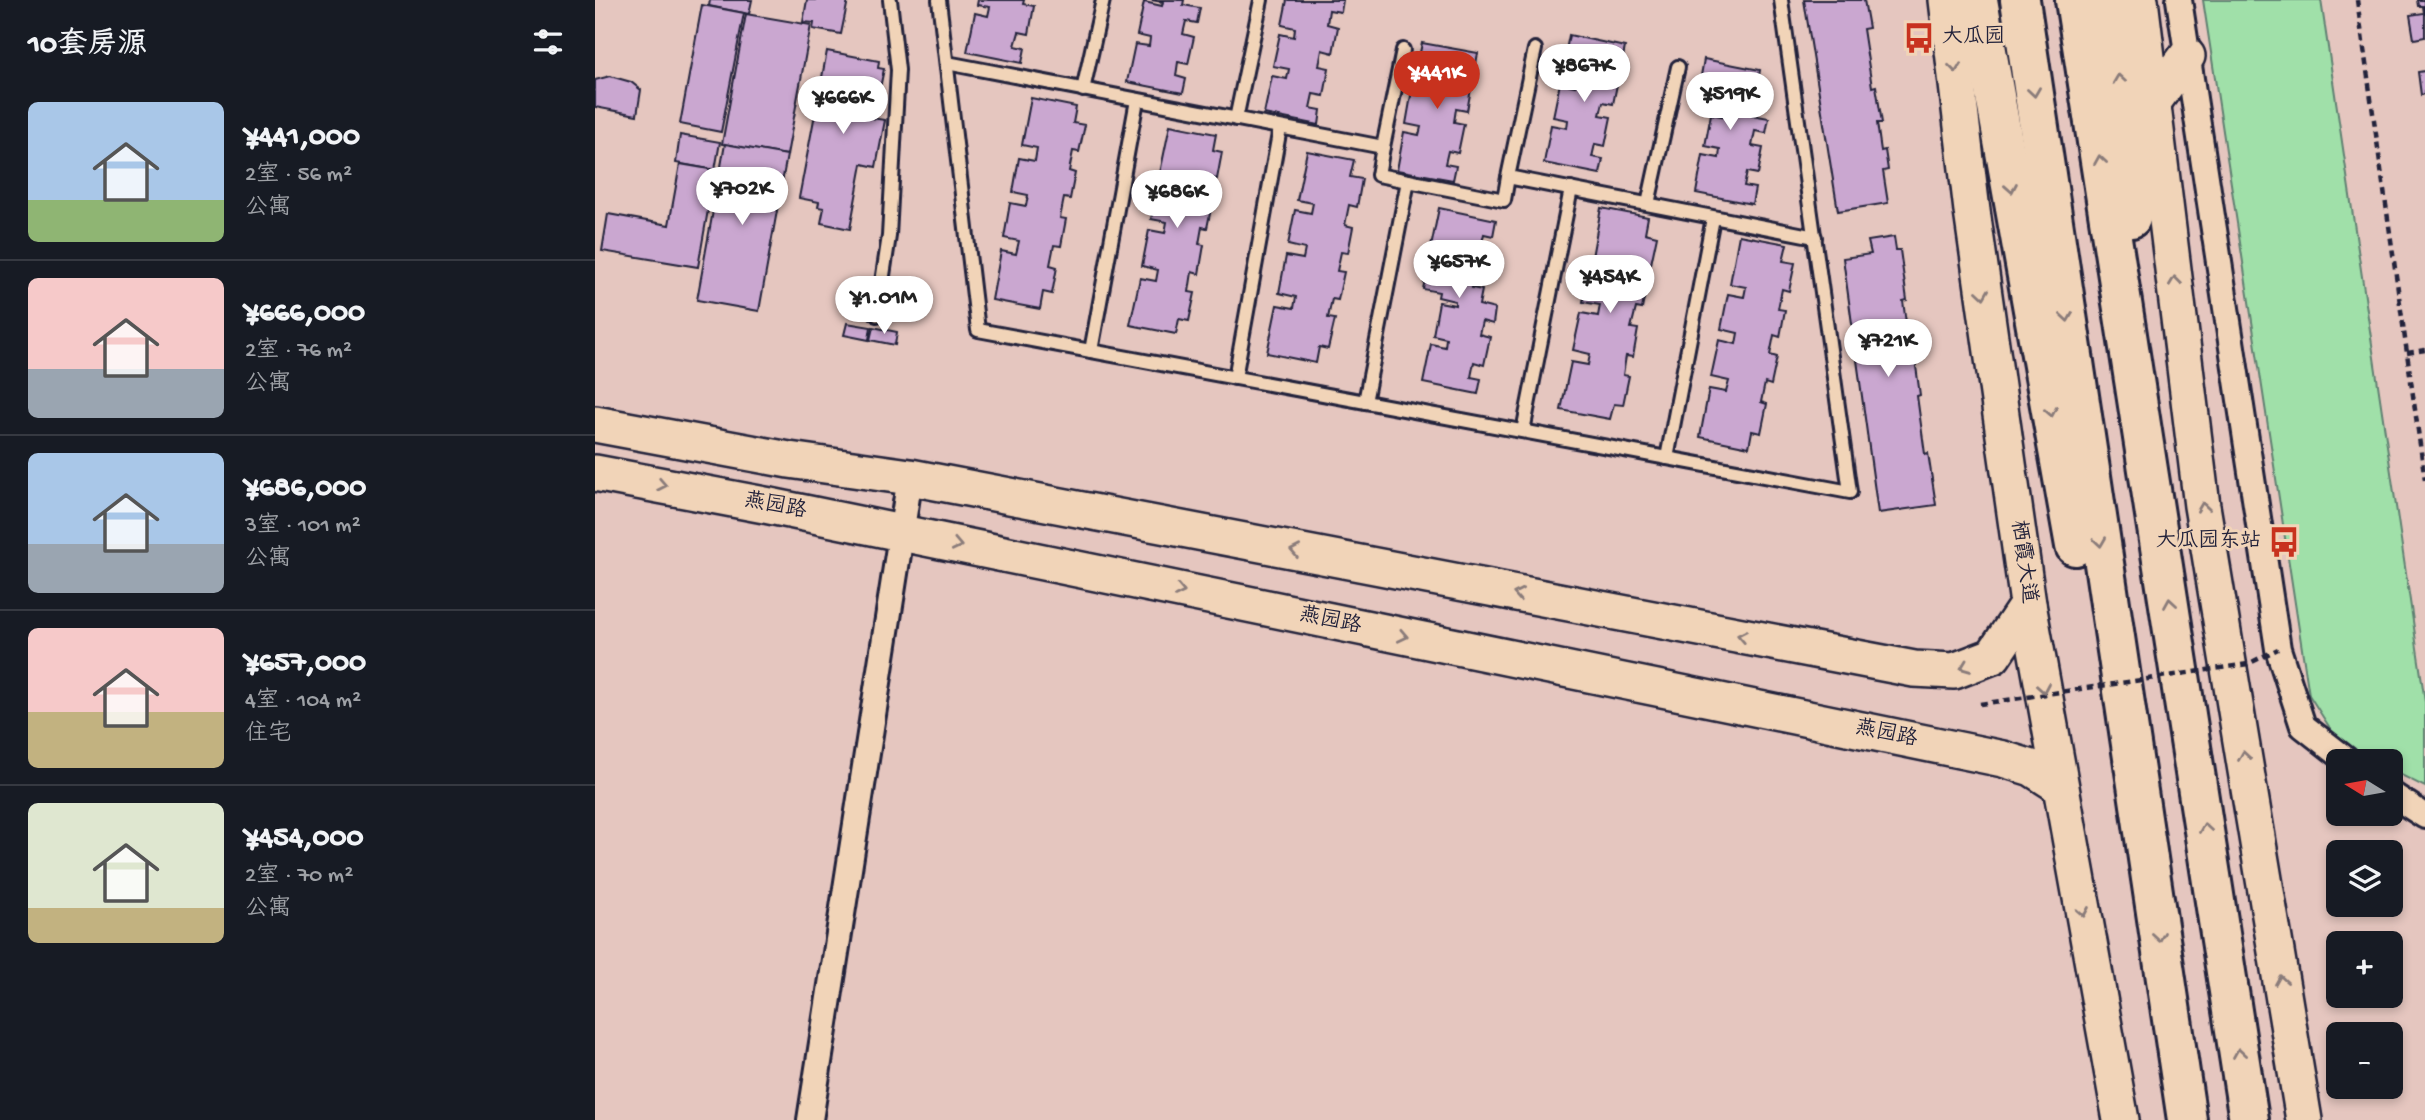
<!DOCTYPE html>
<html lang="zh">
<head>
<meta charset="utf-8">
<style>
	:root { --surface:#171b24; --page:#242831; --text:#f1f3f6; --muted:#9ea1a6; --line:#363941; --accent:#c8321e }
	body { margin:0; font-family:"Gochi Hand","LXGW WenKai TC",sans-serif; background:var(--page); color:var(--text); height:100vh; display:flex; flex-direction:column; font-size:26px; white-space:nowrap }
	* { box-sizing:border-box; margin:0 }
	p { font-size:23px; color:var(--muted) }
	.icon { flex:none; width:38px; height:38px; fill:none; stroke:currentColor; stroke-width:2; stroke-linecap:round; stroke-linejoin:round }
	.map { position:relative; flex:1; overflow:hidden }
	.drawer { display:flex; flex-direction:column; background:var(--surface); width:595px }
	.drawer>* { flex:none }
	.needle { width:46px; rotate:281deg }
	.buttons { position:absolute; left:1731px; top:749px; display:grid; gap:14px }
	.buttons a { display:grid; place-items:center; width:77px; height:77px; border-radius:10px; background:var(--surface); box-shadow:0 4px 10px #0003; font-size:35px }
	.price { position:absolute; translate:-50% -60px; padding:0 16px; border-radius:24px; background:#fff; color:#222; font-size:23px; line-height:46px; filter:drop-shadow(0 2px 4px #0008) }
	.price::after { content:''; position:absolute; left:50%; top:42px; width:21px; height:16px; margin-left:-10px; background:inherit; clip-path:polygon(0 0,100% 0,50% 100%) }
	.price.selected { background:var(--accent); color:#fff }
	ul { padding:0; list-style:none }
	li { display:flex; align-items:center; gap:21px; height:175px; padding:0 28px }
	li+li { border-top:2px solid var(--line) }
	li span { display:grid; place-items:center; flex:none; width:196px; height:140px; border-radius:10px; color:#555 }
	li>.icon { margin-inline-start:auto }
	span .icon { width:84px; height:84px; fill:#fffc; stroke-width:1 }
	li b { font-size:30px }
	h2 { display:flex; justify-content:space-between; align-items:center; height:84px; padding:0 28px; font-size:30px }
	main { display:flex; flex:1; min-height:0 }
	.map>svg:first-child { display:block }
</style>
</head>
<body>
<main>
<section class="drawer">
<h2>10套房源<svg class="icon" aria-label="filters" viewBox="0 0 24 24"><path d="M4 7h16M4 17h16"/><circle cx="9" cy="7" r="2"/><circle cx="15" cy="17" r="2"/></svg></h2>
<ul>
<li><span style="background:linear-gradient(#a9c7e8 70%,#8fb573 0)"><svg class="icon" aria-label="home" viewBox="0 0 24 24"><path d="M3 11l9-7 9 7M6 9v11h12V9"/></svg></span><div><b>¥441,000</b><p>2室 · 56 m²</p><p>公寓</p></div></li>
<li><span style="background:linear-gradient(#f6c9c9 65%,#9aa5b1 0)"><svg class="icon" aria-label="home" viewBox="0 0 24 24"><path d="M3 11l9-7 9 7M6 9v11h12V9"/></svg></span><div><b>¥666,000</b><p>2室 · 76 m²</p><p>公寓</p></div></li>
<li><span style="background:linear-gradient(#a9c7e8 65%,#9aa5b1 0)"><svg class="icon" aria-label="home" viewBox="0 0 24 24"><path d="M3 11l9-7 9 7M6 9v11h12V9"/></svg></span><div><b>¥686,000</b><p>3室 · 101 m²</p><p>公寓</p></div></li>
<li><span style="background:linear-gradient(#f6c9c9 60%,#c2b280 0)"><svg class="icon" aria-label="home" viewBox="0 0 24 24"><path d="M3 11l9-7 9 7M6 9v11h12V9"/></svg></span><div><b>¥657,000</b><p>4室 · 104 m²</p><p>住宅</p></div></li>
<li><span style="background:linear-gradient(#dfe7d0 75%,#c2b280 0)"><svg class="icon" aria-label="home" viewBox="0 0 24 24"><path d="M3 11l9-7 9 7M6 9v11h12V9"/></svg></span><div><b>¥454,000</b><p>2室 · 70 m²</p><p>公寓</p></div></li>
</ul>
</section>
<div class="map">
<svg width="1830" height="1120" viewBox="0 0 1830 1120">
	<rect width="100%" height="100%" fill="#e5c6bf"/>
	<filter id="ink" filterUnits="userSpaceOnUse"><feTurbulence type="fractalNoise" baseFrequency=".0143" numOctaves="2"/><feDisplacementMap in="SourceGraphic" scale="14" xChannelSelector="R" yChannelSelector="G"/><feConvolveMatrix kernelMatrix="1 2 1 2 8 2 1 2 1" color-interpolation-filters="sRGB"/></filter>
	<g filter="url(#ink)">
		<polygon fill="#a0e0a9" stroke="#618172" stroke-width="2" points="1608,0 1726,0 1830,702 1830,787 1796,770 1796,761 1776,761 1747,747 1714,695"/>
		<g fill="#caa7d0" stroke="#22223b" stroke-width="2">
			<polygon points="115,0 157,0 154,14 114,6"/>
			<polygon points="212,0 253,0 246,34 218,29 219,23 208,22"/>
			<polygon points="383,0 429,0 428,4 439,6 434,34 424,32 420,46 430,48 427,63 372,52 380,13 393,16 395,7 382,5"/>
			<polygon points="556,0 589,0 588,5 605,8 602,23 591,21 588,34 599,37 593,64 583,62 581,76 591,79 588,93 532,82 540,44 554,46 555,38 542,35 549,2 567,6 568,2"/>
			<polygon points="692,0 748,0 746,12 734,10 732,24 743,27 738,53 727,50 724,66 734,68 729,96 718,94 715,108 726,110 724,125 669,114 677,76 692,79 694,69 678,66 685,34 699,37 700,28 687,25"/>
			<polygon points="1209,0 1269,0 1274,28 1268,29 1277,87 1281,86 1287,123 1282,123 1286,151 1290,150 1293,170 1288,171 1293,203 1243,211"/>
			<polygon points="1822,0 1830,0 1830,37 1819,39 1815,15 1829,13 1828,6 1823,6"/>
			<polygon points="107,5 149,13 126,132 85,124"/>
			<polygon points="151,14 216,25 192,155 127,144"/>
			<polygon points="974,35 1030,47 1027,62 1017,60 1014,74 1024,75 1018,104 1008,102 1005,115 1016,117 1010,146 1000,144 997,157 1008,159 1005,174 949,163 956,125 972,128 973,120 958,117 965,83 980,86 981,79 966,76"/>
			<polygon points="827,43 883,53 880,69 870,67 867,80 877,83 872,111 861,109 859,122 869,124 863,153 853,151 850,164 861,166 858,180 802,170 809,132 824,135 826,127 811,124 817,90 833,93 834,86 819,82"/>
			<polygon points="232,51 284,61 283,68 289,69 282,102 279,102 276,118 290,120 281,167 267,164 255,229 226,223 229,208 223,207 224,202 204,198"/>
			<polygon points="1109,59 1165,70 1162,86 1152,84 1149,99 1159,101 1157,115 1174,118 1171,133 1160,131 1157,146 1168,148 1163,174 1152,172 1149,186 1160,188 1157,204 1101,193 1108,155 1124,158 1125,149 1110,146 1116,114 1132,117 1133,109 1114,106 1115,101 1102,98"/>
			<polygon points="1830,71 1830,94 1826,95 1823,72"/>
			<polygon points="15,76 36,82 46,90 42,115 0,107 0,80"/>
			<polygon points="436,98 481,107 478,123 490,125 484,152 478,151 474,171 480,173 475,199 469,198 465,218 471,219 466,246 459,245 455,265 462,267 457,294 448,292 445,309 397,300 406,251 421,254 424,241 409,238 415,203 431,206 433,195 418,192 424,158 440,161 442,148 427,145"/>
			<polygon points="575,125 621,134 618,150 627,152 622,179 616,178 612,198 618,199 612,228 607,227 604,244 609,245 604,274 597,272 594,292 600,293 594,321 584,319 581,334 535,325 545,278 561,281 563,270 547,266 554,230 570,233 572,222 556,219 563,184 578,187 580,176 565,173"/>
			<polygon points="85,135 125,142 120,170 81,163"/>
			<polygon points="130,144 192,155 164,311 102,300"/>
			<polygon points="712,151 759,160 755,177 767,179 762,207 754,205 750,225 758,227 753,253 746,252 742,271 749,272 743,300 737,299 733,318 740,319 733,349 724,347 721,363 672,353 682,305 699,308 701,297 684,293 691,256 708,259 710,249 693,245 700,210 716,213 718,203 702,200"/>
			<polygon points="85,164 120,170 103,267 7,251 13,214 74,225"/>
			<polygon points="844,208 901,220 898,236 889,234 886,247 895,249 890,277 879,275 877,288 887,290 884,305 900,309 898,324 887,321 884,334 895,337 889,365 879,362 876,377 886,379 883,394 828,383 836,344 850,347 851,338 838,335 844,302 860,305 860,301 843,297 844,292 828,289 835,256 849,258 851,250 836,247"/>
			<polygon points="1006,208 1053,217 1050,233 1062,236 1056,264 1049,262 1045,282 1052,283 1047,309 1041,308 1036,328 1043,329 1038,357 1031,356 1028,375 1034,376 1028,405 1019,404 1015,419 966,410 976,362 993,365 995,354 978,350 986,313 1003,316 1005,305 988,302 995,266 1011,270 1013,260 997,257"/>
			<polygon points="1144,235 1192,244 1188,261 1200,263 1194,291 1187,289 1183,309 1190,310 1185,337 1179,335 1175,355 1182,357 1176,385 1170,383 1166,402 1172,404 1166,433 1157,431 1154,447 1105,437 1114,389 1131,392 1134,381 1116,377 1124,340 1141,344 1143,333 1126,329 1133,294 1149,297 1151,287 1135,284"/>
			<polygon points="1299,237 1301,250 1305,250 1312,300 1308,301 1316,359 1320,359 1325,395 1322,396 1330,454 1333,453 1341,505 1283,513 1248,258 1276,254 1273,241"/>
			<polygon points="252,323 276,327 274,340 249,335"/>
			<polygon points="278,327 302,332 300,345 275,340"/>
		</g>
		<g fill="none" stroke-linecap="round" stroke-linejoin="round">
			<defs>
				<g id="lane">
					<polyline points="344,0 383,330 1255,492 1186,0"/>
					<polyline points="352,63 788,147 783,175 909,200 913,177 1220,237"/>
					<polyline points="488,90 508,0"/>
					<polyline points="641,119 666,0"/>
					<polyline points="788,147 808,50"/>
					<polyline points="913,177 940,49"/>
					<polyline points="1053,204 1083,67"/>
					<polyline points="282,315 294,236 303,70 295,0"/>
					<polyline points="496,351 542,100"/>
					<polyline points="640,378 685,128"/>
					<polyline points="770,402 813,181"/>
					<polyline points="928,431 976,189"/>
					<polyline points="1072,458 1118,218"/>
				</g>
				<g id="street">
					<polyline points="1584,0 1683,649 1708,726 1753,761"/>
					<polyline points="1796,794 1830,816"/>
					<polyline points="215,1120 315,477"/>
				</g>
				<g id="secondary">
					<polyline points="1352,0 1377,211 1433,604 1526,1120"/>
					<polyline points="1545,0 1607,506 1709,1120"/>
					<polyline points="1559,101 1592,56"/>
					<polyline points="0,424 194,460 315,477 1319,669 1359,671 1398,656 1433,604"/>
					<polyline points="0,473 175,506 1408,759 1437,768 1465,786"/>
				</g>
				<g id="highway">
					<polyline points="1383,0 1480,546"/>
					<polyline points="1425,0 1592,1120"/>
					<polyline points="1480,0 1654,1120"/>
					<polyline points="1513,0 1532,130 1536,218"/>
				</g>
			</defs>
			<use href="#lane" stroke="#22223b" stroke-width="18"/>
			<use href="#street" stroke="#22223b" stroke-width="30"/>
			<use href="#secondary" stroke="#22223b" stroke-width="40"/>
			<use href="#highway" stroke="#22223b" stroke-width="44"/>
			<g stroke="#22223b" stroke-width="4.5" stroke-dasharray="7 5" stroke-linecap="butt">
				<polyline points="1762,0 1830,480"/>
				<polyline points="1812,353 1830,350"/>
			</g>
			<use href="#lane" stroke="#f1d4b8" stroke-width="12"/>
			<use href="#street" stroke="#f1d4b8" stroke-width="24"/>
			<use href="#secondary" stroke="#f1d4b8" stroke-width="35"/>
			<use href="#highway" stroke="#f1d4b8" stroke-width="38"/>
			<polyline stroke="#22223b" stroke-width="4.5" stroke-dasharray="7 5" stroke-linecap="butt" points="1385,704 1653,664 1683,649"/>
		</g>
		<defs><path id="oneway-chevron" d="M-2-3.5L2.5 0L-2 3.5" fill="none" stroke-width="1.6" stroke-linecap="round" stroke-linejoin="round" transform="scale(1.75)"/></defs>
		<g stroke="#8a7b7a">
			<use href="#oneway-chevron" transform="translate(1360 68) rotate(83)"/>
			<use href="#oneway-chevron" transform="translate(1524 79) rotate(-98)"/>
			<use href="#oneway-chevron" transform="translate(1439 92) rotate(82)"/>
			<use href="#oneway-chevron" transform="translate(1505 160) rotate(-99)"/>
			<use href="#oneway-chevron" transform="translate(1416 188) rotate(80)"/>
			<use href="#oneway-chevron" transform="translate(1580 281) rotate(-97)"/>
			<use href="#oneway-chevron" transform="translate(1388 294) rotate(82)"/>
			<use href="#oneway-chevron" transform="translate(1472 317) rotate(82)"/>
			<use href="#oneway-chevron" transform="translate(1456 412) rotate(80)"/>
			<use href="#oneway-chevron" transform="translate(67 485) rotate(11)"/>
			<use href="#oneway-chevron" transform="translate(1608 507) rotate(-98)"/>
			<use href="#oneway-chevron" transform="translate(1505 542) rotate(82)"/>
			<use href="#oneway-chevron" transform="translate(362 545) rotate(12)"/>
			<use href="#oneway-chevron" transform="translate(700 551) rotate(-169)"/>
			<use href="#oneway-chevron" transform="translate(585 591) rotate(12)"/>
			<use href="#oneway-chevron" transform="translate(923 594) rotate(-169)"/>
			<use href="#oneway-chevron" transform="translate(1575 603) rotate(-99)"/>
			<use href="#oneway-chevron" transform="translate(808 636) rotate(12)"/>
			<use href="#oneway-chevron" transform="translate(1147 636) rotate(-169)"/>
			<use href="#oneway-chevron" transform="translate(1370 667) rotate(159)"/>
			<use href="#oneway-chevron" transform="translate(1448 688) rotate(80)"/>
			<use href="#oneway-chevron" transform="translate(1649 756) rotate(-99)"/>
			<use href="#oneway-chevron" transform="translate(1610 828) rotate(-99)"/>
			<use href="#oneway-chevron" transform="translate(1488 912) rotate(80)"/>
			<use href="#oneway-chevron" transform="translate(1564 937) rotate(81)"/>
			<use href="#oneway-chevron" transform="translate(1686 980) rotate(-99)"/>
			<use href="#oneway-chevron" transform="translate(1644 1053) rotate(-99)"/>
		</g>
	</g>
	<defs>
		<symbol id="bus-bare" viewBox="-9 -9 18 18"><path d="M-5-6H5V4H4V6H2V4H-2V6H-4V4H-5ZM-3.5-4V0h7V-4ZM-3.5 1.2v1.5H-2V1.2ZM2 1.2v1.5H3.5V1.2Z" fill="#c8321e" stroke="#f1d4b8" stroke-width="2.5" paint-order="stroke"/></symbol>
	</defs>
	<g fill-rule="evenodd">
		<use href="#bus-bare" x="1302" y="16" width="44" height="44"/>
		<use href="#bus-bare" x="1667" y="520" width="44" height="44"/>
	</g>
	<g text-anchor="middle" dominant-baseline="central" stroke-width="6" stroke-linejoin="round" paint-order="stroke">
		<g font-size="21" fill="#22223b" stroke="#f1d4b8" text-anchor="start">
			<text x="1347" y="38">大瓜园</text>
			<text x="1666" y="542" text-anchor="end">大瓜园东站</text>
		</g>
		<g font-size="21" fill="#22223b" stroke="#f1d4b8">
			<text transform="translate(180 507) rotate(11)">燕园路</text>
			<text transform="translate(1427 562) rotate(82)">栖霞大道</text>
			<text transform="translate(735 622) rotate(12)">燕园路</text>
			<text transform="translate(1291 735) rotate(12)">燕园路</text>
		</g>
	</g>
</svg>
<div class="buttons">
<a><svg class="needle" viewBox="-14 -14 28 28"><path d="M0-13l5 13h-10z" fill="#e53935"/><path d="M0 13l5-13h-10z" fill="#9ea1a6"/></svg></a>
<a><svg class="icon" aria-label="layers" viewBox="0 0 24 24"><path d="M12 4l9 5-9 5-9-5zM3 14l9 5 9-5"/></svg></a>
<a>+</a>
<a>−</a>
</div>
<b class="price" style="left:989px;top:104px">¥867K</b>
<b class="price selected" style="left:842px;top:111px">¥441K</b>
<b class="price" style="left:1135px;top:132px">¥519K</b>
<b class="price" style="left:248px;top:136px">¥666K</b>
<b class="price" style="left:147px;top:227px">¥702K</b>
<b class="price" style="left:582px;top:230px">¥686K</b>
<b class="price" style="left:864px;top:300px">¥657K</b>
<b class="price" style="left:1015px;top:315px">¥454K</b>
<b class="price" style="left:289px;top:336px">¥1.01M</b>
<b class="price" style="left:1293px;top:379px">¥721K</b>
</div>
</main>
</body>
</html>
